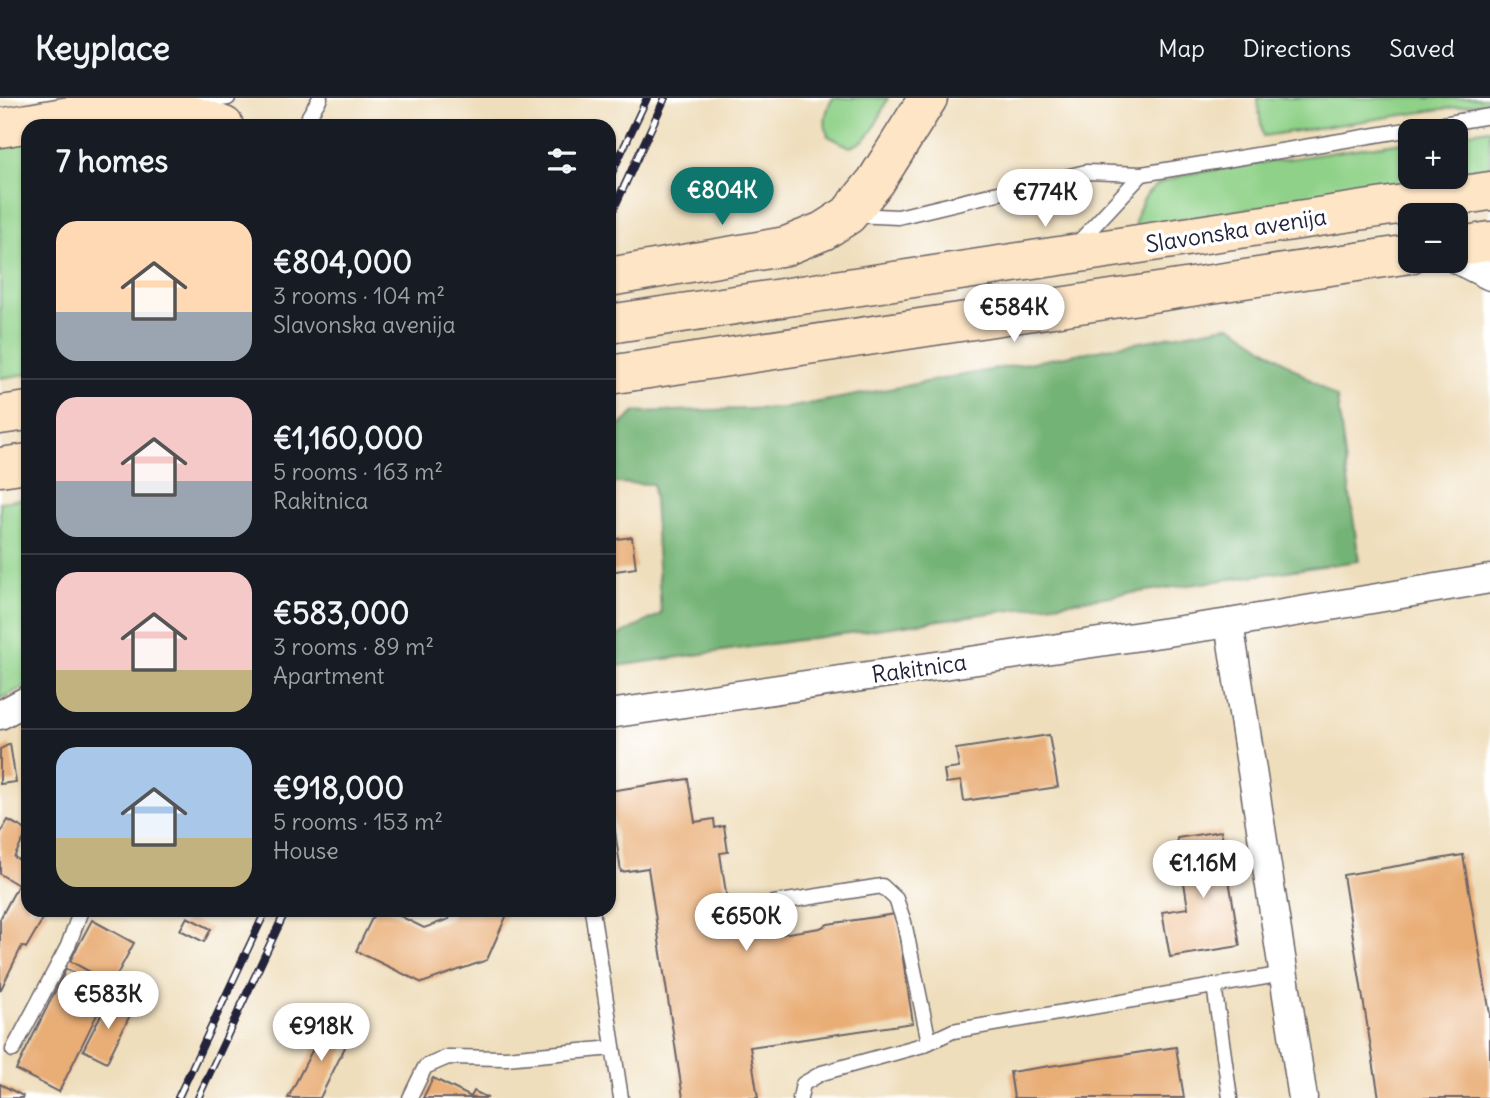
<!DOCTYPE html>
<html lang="en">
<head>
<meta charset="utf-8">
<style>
	:root { --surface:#171b24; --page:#242831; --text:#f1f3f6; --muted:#9ea1a6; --line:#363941; --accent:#0f766e }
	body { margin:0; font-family:Delius,sans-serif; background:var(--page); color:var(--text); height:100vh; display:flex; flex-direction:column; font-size:26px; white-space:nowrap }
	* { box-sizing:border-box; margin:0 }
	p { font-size:23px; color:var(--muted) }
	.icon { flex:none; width:38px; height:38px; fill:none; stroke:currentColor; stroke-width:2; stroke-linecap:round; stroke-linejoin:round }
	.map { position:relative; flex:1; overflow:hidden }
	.details { position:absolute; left:21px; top:21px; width:595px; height:798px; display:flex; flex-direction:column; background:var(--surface); border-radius:21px; box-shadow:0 2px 5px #0004 }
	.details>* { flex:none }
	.controls { position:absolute; left:1398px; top:21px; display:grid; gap:14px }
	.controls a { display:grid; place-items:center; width:70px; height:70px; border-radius:14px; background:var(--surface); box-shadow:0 2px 5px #0004; font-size:35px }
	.price { position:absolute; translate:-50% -60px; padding:0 16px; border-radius:24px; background:#fff; color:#222; font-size:23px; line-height:46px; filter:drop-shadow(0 2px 4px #0008) }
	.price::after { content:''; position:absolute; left:50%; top:42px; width:21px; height:16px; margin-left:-10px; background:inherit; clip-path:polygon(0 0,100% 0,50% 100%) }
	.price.on { background:var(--accent); color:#fff }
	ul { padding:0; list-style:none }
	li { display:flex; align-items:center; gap:21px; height:175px; padding:0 35px }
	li+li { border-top:2px solid var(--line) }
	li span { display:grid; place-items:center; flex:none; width:196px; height:140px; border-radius:21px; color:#555 }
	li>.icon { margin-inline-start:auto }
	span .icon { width:84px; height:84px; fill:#fffc; stroke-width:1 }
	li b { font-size:30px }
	h2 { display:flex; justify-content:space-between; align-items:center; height:84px; padding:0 35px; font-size:30px }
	header { display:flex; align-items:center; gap:42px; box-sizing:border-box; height:98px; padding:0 35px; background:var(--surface); border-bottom:2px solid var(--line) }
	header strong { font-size:33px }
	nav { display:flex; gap:38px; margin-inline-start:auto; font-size:24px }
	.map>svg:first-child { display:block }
</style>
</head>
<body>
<header>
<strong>Keyplace</strong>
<nav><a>Map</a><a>Directions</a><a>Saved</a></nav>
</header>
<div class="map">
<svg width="1490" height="1000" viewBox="0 0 1490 1000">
	<rect width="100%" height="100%" fill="#fff"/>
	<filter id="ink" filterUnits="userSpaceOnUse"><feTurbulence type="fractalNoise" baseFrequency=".0143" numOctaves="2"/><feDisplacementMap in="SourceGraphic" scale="14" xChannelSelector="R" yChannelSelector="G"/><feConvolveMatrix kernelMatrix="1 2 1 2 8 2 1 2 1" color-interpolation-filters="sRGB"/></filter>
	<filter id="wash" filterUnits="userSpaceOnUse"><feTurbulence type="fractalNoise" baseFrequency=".00686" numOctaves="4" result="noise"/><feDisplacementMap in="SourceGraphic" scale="28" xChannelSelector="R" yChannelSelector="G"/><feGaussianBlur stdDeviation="1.57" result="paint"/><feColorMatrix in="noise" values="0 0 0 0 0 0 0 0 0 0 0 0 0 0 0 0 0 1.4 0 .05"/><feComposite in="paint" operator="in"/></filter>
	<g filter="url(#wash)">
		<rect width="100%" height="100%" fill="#efdebc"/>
		<g fill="#8fd188" stroke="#587a62" stroke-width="2">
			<path d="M833,0H888C878,20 873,43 850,49L828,38C823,23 825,14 833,0Z"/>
			<polygon points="1257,0 1490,0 1490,4 1263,38"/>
			<path d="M1490,31V75L1138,128L1135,125C1145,86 1156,85 1193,75L1410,43V79H1456V36Z"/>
			<polygon points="28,33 28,276 0,280 0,38"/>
			<polygon points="28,400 28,587 0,601 0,404"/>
		</g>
		<polygon fill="#73b374" stroke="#4a6a58" stroke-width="2" points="1231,227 1337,300 1359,463 609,569 609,542 661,516 653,386 609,385 609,338 635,314 787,310"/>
		<g id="blocks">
			<g fill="#e9ad76">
				<polygon points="632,439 636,470 609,474 609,442"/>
				<polygon points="1049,637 1058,689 964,703 961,683 946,685 944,672 959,670 956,651"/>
				<polygon points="10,646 16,684 0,686 0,651"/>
				<polygon points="688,681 695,724 714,721 715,730 724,728 728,754 720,755 727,802 735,800 736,811 746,810 782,836 820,830 828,826 896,816 913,925 750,949 758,1000 683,1000 648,770 621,774 609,693"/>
				<polygon points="8,722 28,733 14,759 28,767 28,812 48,812 26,850 22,848 0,893 0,821 18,787 0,776 0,736"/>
				<polygon points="1221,733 1240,848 1170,859 1162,814 1188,810 1177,740"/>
				<polygon points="1463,757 1490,916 1490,1000 1379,1000 1343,777"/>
				<polygon points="376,812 388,812 424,830 449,821 453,812 509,812 487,862 422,885 356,853"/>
				<polygon points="187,819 211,831 204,844 180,832"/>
				<polygon points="92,822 134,845 112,886 70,863"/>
				<polygon points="66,871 109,892 59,994 16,972"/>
				<polygon points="109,901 132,913 107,964 83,952"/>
				<polygon points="327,923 352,935 320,1000 288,1000"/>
				<polygon points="1176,949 1184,1000 1014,1000 1010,974"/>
				<polygon points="433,980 471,999 474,993 488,1000 423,1000"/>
				<polygon points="0,986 23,998 22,1000 0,1000"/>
			</g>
		</g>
	</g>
	<g filter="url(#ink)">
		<use href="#blocks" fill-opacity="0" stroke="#6a6468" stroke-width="2"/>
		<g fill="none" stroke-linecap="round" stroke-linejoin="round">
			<defs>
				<g id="lane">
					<polyline points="191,5 228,0"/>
					<polyline points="307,28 309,18 320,0"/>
					<polyline points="853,117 898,119 1086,74 1142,76 1490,18"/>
					<polyline points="1076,147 1142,76"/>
					<polyline points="774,805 882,788 896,801 904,824 929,944"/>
					<polyline points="592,812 621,1000"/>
					<polyline points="1214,887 1230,1000"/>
					<polyline points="13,952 68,848 81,812"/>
					<polyline points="410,1000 425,969 448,959 506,960 613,950"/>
					<polyline points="800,1000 803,986 822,975 923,947 953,933 1284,876"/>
				</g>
				<g id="street">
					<polyline points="1456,161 1490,178"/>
					<polyline points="1229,525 1303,1000"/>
					<polyline points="609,616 1229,525 1490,481"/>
					<polyline points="0,617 28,602"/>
				</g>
				<g id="secondary">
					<path d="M0,30C47,22 103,10 150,11C176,12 200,19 224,28"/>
					<polyline points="1456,149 1490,143"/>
					<polyline points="609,179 786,148 823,133 848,117 876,83 928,0"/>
					<polyline points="609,226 1490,93"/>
					<polyline points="609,277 1410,156"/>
					<polyline points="0,317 28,313"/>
					<polyline points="0,369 28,365"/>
				</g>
			</defs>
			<use href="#lane" stroke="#6a6468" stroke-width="17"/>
			<use href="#street" stroke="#6a6468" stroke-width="31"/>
			<use href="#secondary" stroke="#6a6468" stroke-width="41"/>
			<use href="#lane" stroke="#fff" stroke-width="14"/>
			<use href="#street" stroke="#fff" stroke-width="28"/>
			<use href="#secondary" stroke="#fde5c5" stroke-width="38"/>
			<defs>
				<g id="rail">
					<polyline points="609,81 647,0"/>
					<polyline points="609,121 665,0"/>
					<polyline points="178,1000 266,812"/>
					<polyline points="198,1000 286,812"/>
				</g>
			</defs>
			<use href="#rail" stroke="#22223b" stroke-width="8"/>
			<use href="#rail" stroke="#fff" stroke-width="5" stroke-dasharray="16" stroke-linecap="butt"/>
		</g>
	</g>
	<g text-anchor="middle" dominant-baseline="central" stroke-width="7" stroke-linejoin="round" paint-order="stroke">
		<g font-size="23" fill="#22223b" stroke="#fff">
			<text transform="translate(1236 132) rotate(-9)">Slavonska avenija</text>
			<text transform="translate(919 570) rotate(-8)">Rakitnica</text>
		</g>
	</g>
</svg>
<div class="controls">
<a>+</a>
<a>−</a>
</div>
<b class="price on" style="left:722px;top:129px">€804K</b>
<b class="price" style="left:1045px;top:131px">€774K</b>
<b class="price" style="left:1014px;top:246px">€584K</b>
<b class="price" style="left:1203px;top:802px">€1.16M</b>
<b class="price" style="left:746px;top:855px">€650K</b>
<b class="price" style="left:108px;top:933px">€583K</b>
<b class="price" style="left:321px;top:965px">€918K</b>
<section class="details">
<h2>7 homes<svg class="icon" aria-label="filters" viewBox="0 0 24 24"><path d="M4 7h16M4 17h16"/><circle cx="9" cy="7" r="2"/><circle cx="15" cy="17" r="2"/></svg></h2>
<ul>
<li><span style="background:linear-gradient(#ffd9b3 65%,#9aa5b1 0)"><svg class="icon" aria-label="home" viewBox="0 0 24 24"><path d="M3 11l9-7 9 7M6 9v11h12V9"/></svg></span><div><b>€804,000</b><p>3 rooms · 104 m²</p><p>Slavonska avenija</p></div></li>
<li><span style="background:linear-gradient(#f6c9c9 60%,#9aa5b1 0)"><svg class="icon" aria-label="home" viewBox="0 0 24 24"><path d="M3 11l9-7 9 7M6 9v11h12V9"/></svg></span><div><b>€1,160,000</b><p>5 rooms · 163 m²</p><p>Rakitnica</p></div></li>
<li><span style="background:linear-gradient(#f6c9c9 70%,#c2b280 0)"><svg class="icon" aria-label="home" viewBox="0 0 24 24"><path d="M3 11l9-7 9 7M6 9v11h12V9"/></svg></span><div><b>€583,000</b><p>3 rooms · 89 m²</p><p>Apartment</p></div></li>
<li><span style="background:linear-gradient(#a9c7e8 65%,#c2b280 0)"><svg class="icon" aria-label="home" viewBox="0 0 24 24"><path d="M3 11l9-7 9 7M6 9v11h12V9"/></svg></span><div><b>€918,000</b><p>5 rooms · 153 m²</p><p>House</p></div></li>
</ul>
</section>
</div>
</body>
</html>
